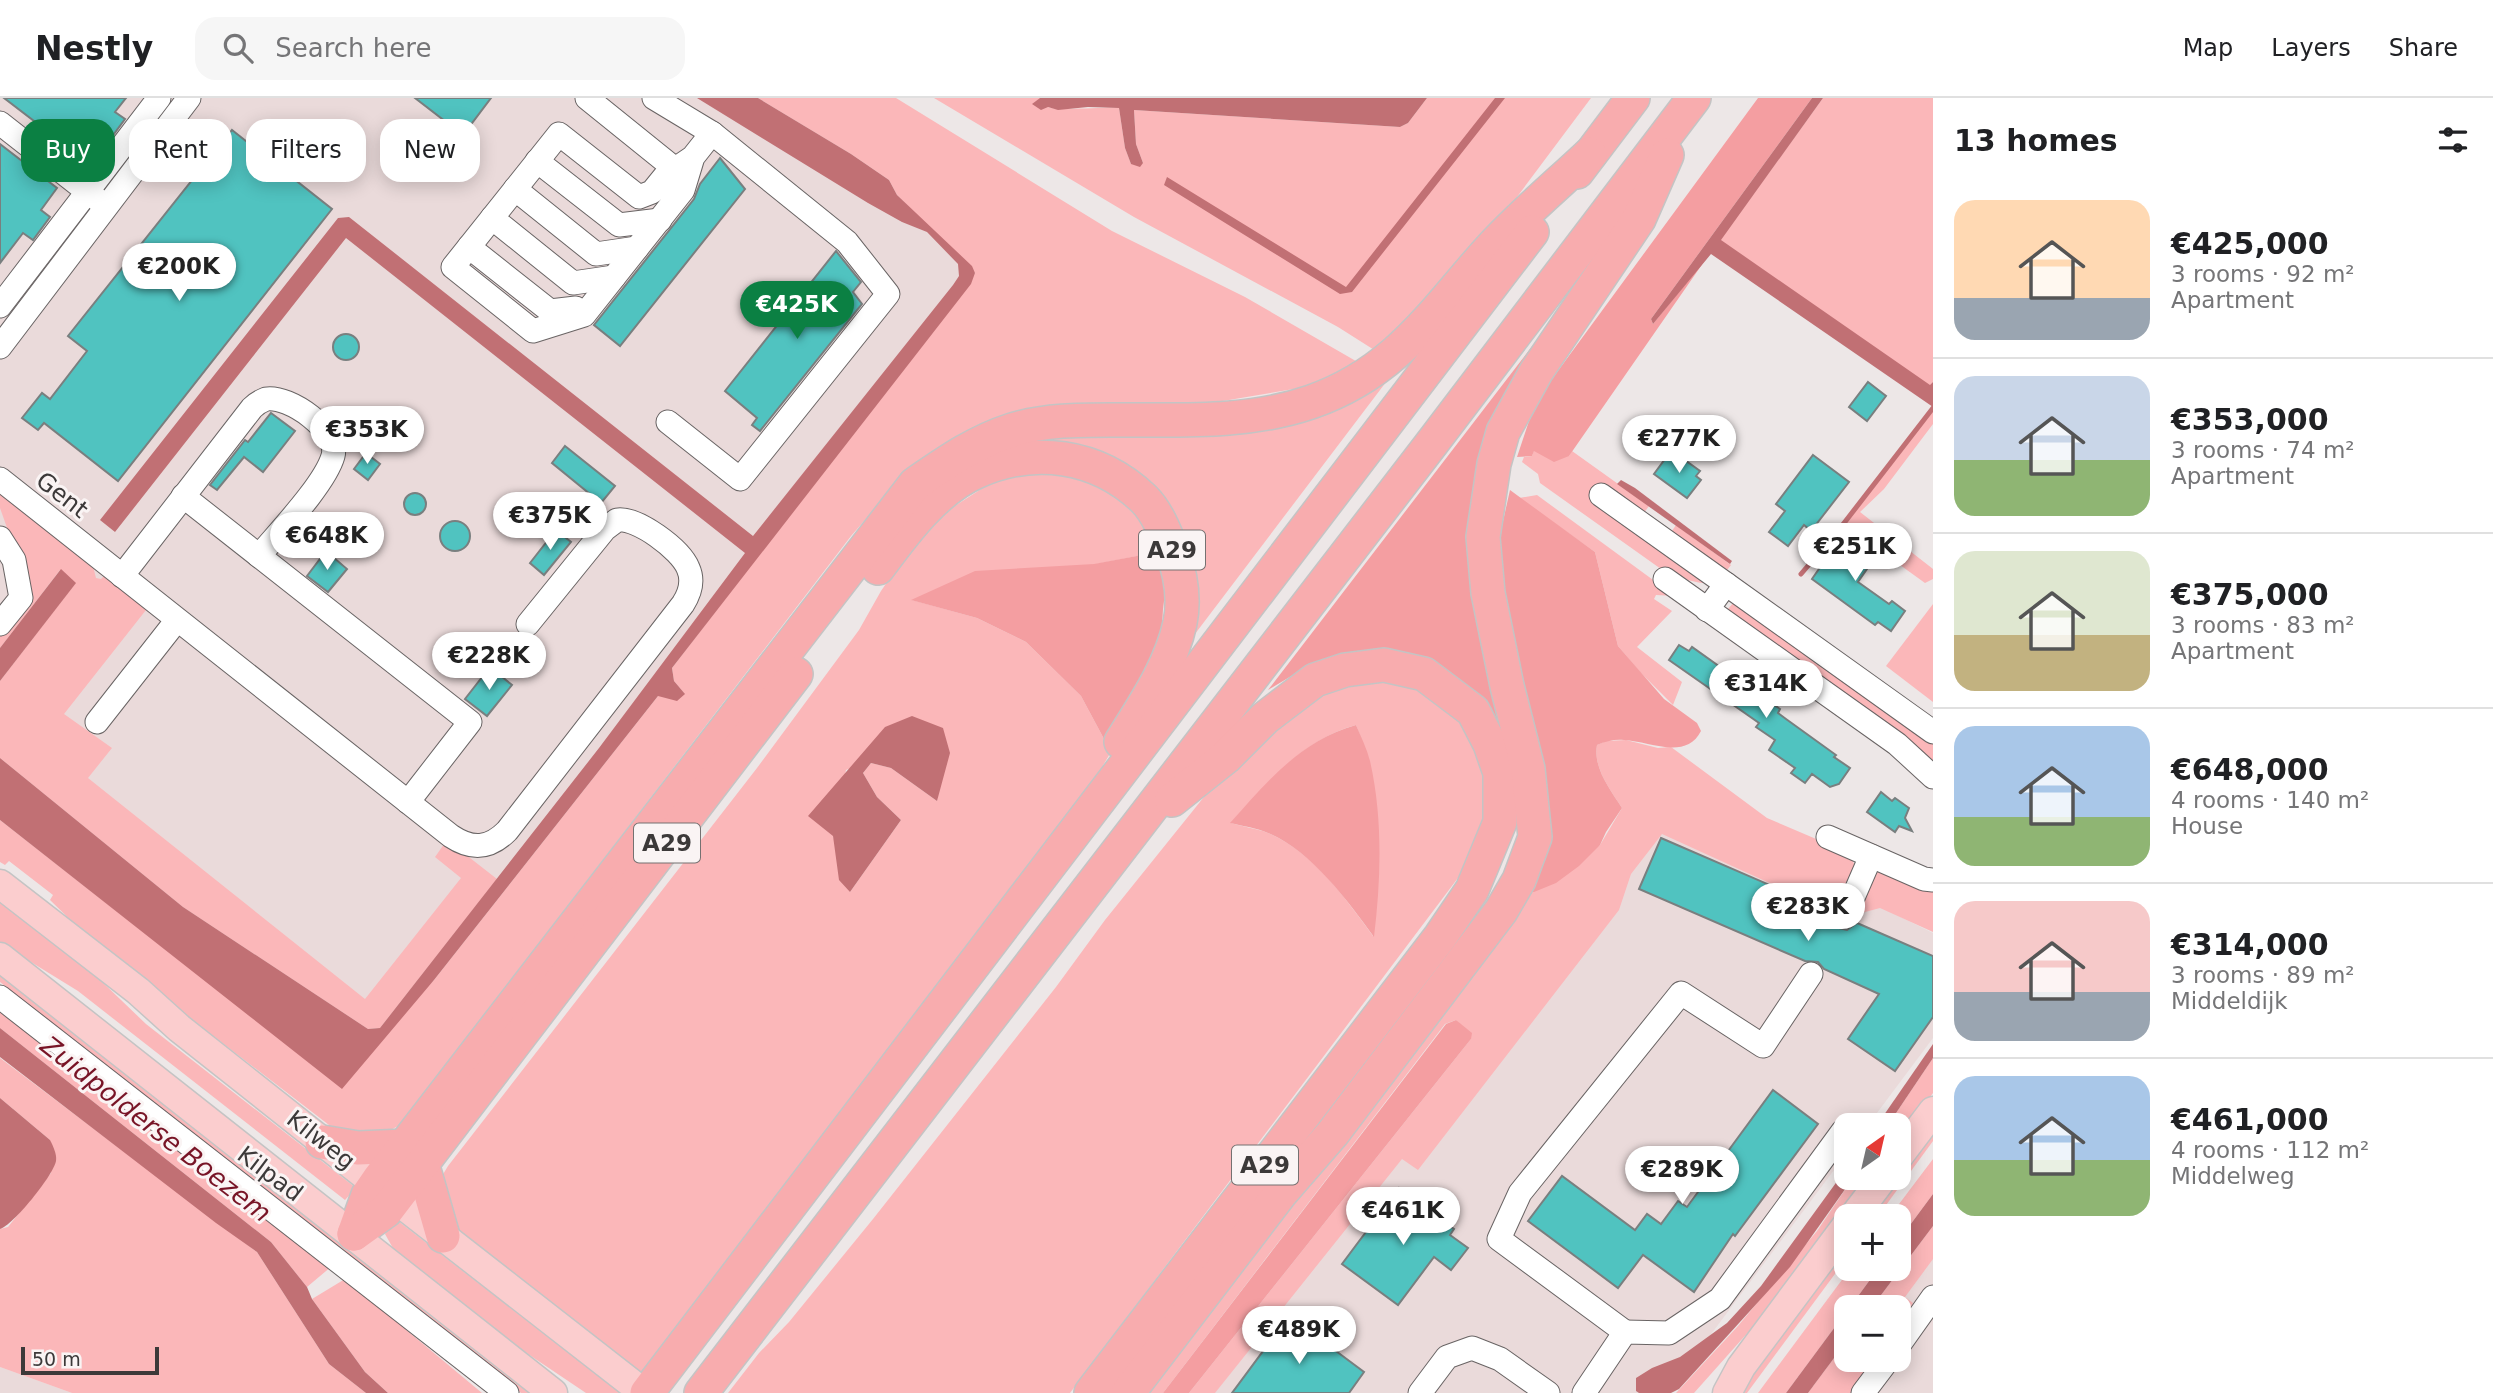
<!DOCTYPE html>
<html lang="en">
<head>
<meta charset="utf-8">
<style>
	:root { --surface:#fff; --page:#f6f6f6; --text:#202124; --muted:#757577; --line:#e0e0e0; --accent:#0b8043 }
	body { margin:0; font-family:"DejaVu Sans",sans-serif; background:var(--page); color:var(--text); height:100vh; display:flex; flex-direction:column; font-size:26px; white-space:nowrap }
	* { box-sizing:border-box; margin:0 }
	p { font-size:23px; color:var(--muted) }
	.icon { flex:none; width:38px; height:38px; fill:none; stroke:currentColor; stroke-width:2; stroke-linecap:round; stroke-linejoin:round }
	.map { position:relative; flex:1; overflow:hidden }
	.panel { display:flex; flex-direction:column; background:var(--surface); width:560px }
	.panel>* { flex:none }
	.hud { position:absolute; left:21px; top:21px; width:665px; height:63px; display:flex; gap:14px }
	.needle { width:46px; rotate:34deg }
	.buttons { position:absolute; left:1834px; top:1015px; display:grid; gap:14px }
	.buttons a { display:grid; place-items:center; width:77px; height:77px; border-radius:14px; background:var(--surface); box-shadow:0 4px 18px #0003; font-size:35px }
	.scale { position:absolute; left:21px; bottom:18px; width:138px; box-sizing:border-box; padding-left:7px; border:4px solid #3c3939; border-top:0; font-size:19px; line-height:24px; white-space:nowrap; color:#3c3939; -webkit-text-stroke:5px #faf4f4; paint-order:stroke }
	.price { position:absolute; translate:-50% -60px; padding:0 16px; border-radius:24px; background:#fff; color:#222; font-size:23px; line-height:46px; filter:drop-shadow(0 2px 4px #0008) }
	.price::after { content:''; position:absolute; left:50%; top:42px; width:21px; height:16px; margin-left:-10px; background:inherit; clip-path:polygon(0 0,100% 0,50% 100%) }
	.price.current { background:var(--accent); color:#fff }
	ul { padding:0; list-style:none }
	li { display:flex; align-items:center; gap:21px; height:175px; padding:0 21px }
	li+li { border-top:2px solid var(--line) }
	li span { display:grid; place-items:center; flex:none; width:196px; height:140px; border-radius:21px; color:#555 }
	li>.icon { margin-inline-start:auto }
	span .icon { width:84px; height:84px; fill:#fffc; stroke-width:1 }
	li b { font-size:30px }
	h2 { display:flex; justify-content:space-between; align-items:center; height:84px; padding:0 21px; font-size:30px }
	.tag { padding:0 24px; border-radius:21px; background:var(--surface); box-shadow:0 4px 18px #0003; font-size:24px; line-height:63px }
	.tag.current { background:var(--accent); color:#fff }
	header { display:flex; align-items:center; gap:42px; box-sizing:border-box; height:98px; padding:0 35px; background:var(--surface); border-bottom:2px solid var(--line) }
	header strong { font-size:33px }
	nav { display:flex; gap:38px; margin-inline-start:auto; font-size:24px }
	.search { width:490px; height:63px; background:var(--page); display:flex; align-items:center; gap:18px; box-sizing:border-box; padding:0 24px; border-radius:21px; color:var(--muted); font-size:26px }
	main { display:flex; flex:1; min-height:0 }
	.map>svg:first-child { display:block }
</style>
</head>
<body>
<header>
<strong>Nestly</strong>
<div class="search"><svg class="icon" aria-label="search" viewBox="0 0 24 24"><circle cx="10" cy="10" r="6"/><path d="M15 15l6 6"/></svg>Search here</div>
<nav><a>Map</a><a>Layers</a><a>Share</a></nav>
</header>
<main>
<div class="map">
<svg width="1933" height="1295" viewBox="0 0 1933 1295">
	<rect width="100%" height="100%" fill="#ede7e7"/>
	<g fill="#eadada">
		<polygon points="0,0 718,0 983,163 375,943 207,833 0,664"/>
		<polygon points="1652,696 1933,835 1933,940 1868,1027 1846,1027 1846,1056 1667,1295 1209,1295"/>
		<polygon points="1933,1128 1933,1295 1808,1295 1846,1244 1846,1262 1899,1262 1899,1209 1872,1209"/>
		<polygon points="0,1269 72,1295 0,1295"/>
	</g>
	<g fill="#fbb7b9" fill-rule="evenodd">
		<polygon points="758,0 896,0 1112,133 1245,199 1361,266 1323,286 1199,307 1063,307 899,383 851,438 400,1027 379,1038 342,1037 100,851 50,802 53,797 9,763 5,767 0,764 0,722 329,979 434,882 658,598 684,595 674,583 672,570 975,175 897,97 889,82 851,56"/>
		<path d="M934,0H1040C1041,1 1046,8 1048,9C1056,13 1105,9 1119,10L1125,50L1131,66L1143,65L1136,46L1134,12L1400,29L1408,25L1427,0H1591L1499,123L1379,255L1338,229L1134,119Z"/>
		<polygon points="1823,0 1933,0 1933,284 1930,288 1720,142"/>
		<polygon points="1402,263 1179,557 1146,391 1018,342 1164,330"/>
		<polygon points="1933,310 1933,326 1884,391 1860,414 1933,471 1933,481 1925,485 1882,454 1877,456 1841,429"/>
		<path d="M1534,352L1569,358L1572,353L1649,408L1641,419L1706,481L1703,485C1691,484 1680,479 1668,476L1540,385L1538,376L1522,364L1524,359L1532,358Z"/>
		<path d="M1020,374H1046L1096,383L1148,427L1158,454L912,502L977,520L1026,544L1081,598L1111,654L1086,696L642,1275L450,1126L439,1083L448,1068L757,670L859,532L881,493L907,455L947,413L989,386ZM943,630L937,703L891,670L871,665L863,675L877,699L901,722L850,794L833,738L846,672Z"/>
		<polygon points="0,394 93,468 96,480 101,481 105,477 146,512 64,616 112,650 88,680 365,901 461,780 435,759 447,742 497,781 380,930 368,931 183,809 0,660 0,583 75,485 60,472 0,550 0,536 27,486 0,410"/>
		<polygon points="1537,397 1675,498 1656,497 1654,501 1672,513 1637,549 1682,584 1673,607 1641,575 1618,548 1595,454 1519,400"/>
		<polygon points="1676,427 1731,467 1724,476 1668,439"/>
		<polygon points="1734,504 1933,638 1933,667 1727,512"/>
		<polygon points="1933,506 1933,604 1886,568"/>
		<path d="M1369,577C1392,582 1427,589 1445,605C1479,635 1492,684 1483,729C1481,739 1476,749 1473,760L1070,1295H728L759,1255L789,1224L873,1121L1056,889L1105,822L1253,638L1289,606ZM1356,627L1369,661L1373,838C1345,800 1313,754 1268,735C1256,730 1243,729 1231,725C1268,684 1302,642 1356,627Z"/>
		<path d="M1626,642L1658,650L1671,649L1767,720L1849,755L1856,770L1842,804L1831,813L1662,736L1631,776L1619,812L1418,1072L1402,1061L1215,1295H1189L1471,941L1456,922L1445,926L1163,1295H1138L1505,809L1600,747L1622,710C1610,691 1593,670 1597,647L1606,643Z"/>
		<polygon points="1887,770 1933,787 1933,834 1880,810 1854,817 1870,778"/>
		<polygon points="0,799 70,853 146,926 356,1090 345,1102 78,893 0,845"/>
		<polygon points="0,872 539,1295 521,1295 0,884"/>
		<polygon points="0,910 332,1168 307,1189 271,1144 0,930"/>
		<polygon points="0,960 257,1154 329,1266 366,1295 72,1295 0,1269 0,1131 8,1129 51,1075 50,1042 0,1000"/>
		<polygon points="1933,960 1933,995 1899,1040 1899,1027 1888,1027"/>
		<polygon points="1933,1029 1933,1043 1878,1118 1868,1118 1896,1080 1899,1080 1899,1076"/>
		<polygon points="1933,1061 1933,1096 1899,1142 1899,1118 1890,1118"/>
		<polygon points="1853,1080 1869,1080 1793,1184 1694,1295 1676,1295 1738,1228 1817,1133"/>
		<polygon points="393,1119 614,1290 621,1295 586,1295 522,1252 394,1152 385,1136"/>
		<polygon points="1933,1128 1933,1161 1905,1199 1913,1205 1911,1209 1912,1220 1899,1238 1899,1209 1872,1209"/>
		<polygon points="1846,1148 1846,1161 1747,1295 1739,1295"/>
		<polygon points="1850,1171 1878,1171 1850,1209 1846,1209 1846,1214 1786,1295 1758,1295"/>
		<polygon points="345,1181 482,1295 388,1295 365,1274 312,1201"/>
		<polygon points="1846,1244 1846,1262 1881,1262 1857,1295 1808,1295"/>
	</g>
	<g fill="#f49ea1">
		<polygon points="1758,0 1812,0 1651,221 1653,226 1710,155 1569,358 1554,364 1534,353 1532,358 1517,359 1529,323 1549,285"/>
		<polygon points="1550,225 1484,367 1515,664 1476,603 1310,567 1268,592"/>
		<path d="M1510,392L1595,454L1618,548L1664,601L1697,625L1701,633C1686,663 1649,643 1624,642C1615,641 1606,643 1597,647C1593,670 1610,691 1622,710L1606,734L1600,747L1579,768L1556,785L1534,794L1519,792L1541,663L1529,605L1507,522L1501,462V432Z"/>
		<polygon points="1158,454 1167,480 1163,511 1160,564 1111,654 1081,598 1026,544 977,520 911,502 975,473 1094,466"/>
		<path d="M1356,627C1361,639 1367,651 1370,663C1383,720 1381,781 1374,839C1347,802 1311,753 1268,735C1257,730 1243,728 1230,725C1268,683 1300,643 1356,627Z"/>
		<polygon points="1456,922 1472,935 1471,941 1189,1295 1163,1295 1446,926"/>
	</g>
	<g fill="#c17074">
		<polygon points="697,0 758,0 851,56 889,82 897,97 972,168 975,175 971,186 672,570 674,583 685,596 677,603 658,598 434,882 342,991 0,722 0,660 183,809 368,931 380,930 599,650 745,455 346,140 115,434 100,422 338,120 349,119 753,438 953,187 959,178 958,166 927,134 902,124 868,105"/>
		<polygon points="1040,0 1427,0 1408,25 1400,29 1134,12 1136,46 1143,65 1140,69 1131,66 1125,50 1119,10 1088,9 1058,12 1048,9 1041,12 1032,6"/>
		<polygon points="1495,0 1505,0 1352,194 1340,196 1164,87 1167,79 1346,189"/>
		<polygon points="1812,0 1823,0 1721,142 1930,287 1933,284 1933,309 1711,156 1653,226 1651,221"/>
		<polygon points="1621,382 1635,390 1732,463 1730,466 1617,386"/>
		<polygon points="61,471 76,485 0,583 0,550"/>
		<polygon points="912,618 943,630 950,655 937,703 891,670 871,665 863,675 877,699 901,722 850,794 839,782 833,738 808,718 885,629"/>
		<polygon points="0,930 271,1144 307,1189 312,1201 365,1274 388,1295 366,1295 329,1266 257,1154 216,1125 0,959"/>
		<polygon points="1933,946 1933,960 1888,1027 1877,1027"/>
		<path d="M0,1000L50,1042C53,1048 57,1056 56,1063C53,1078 13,1127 0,1131Z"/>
		<polygon points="1846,1071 1846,1080 1853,1080 1790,1169 1679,1291 1671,1295 1639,1295 1636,1293 1636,1280 1652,1270 1680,1259 1727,1225 1761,1188"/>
		<polygon points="1933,1096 1933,1128 1872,1209 1850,1209 1878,1171 1899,1171 1899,1142"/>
		<polygon points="1846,1214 1846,1244 1808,1295 1786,1295"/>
	</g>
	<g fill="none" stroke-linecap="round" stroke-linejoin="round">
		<polyline stroke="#c17074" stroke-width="5" points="1801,476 1841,429 1933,310"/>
	</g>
	<g fill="#50c3c0" stroke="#797f7f" stroke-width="2">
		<polygon points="4,0 126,0 115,14 125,21 108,44 98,37 81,59"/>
		<polygon points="415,0 491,0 463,37"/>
		<polygon points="232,32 332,111 118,383 44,325 38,332 22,320 42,295 50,301 87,253 68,238"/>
		<polygon points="0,46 57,90 41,112 50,119 33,142 23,135 0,165"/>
		<polygon points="720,60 745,91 620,248 594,227 694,101 700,86"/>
		<polygon points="836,153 861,184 853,194 862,206 760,333 752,327 757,320 725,293"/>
		<circle cx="346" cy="249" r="13"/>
		<polygon points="1868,284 1886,298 1867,323 1849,309"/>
		<polygon points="271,315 295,333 263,374 244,359 217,392 210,387 245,342 248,344"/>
		<polygon points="565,348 615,388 601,405 552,365"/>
		<polygon points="366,355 380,366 368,382 354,371"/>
		<polygon points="1668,357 1679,365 1682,360 1700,373 1696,378 1701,382 1687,400 1654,376"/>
		<polygon points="1813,357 1849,384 1811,433 1804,427 1788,448 1769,434 1785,413 1776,406"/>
		<circle cx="415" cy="406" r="11"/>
		<circle cx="455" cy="438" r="15"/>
		<polygon points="556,432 571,444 544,477 530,465"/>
		<polygon points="1844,435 1876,458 1858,484 1889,506 1892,503 1905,513 1891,533 1878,524 1875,527 1812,481"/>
		<polygon points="326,453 347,471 328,494 307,478"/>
		<polygon points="1679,547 1689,553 1692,549 1744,586 1780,611 1778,615 1786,621 1836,657 1834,659 1850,670 1839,686 1830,689 1812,676 1805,685 1791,675 1795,670 1769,652 1775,642 1756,629 1759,625 1669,562"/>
		<polygon points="490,569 512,587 487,618 465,601"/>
		<polygon points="1881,694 1892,703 1895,700 1909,710 1905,720 1912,733 1899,728 1895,734 1867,714"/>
		<polygon points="1661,740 1832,814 1833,826 1839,830 1847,832 1857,825 1933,858 1933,919 1895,973 1848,941 1879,896 1824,871 1818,864 1805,863 1639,791"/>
		<polygon points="1773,992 1818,1026 1735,1138 1733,1136 1694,1194 1643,1157 1618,1190 1528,1123 1562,1078 1635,1132 1647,1116 1661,1126 1678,1103 1687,1109"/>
		<polygon points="1399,1090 1454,1131 1450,1137 1468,1150 1451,1172 1434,1159 1398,1207 1342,1166"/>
		<polygon points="1289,1218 1364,1274 1349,1295 1232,1295"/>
	</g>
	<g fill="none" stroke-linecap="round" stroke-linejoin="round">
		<defs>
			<g id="minor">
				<polyline points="587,0 675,71"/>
				<polyline points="654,0 712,35 847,144 888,196 740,381 668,324"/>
				<polyline points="0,25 98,102"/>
				<polyline points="693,59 683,92 584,217 533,233 453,169 559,36 639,99 652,94 665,78 693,59 712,35"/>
				<polyline points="537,63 619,127 660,122"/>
				<polyline points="515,91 596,156 637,150"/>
				<polyline points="492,120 573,185 614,179"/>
				<polyline points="469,149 550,213 576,210"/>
				<polyline points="0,208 159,0"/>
				<polyline points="0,249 189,0"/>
				<path d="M0,381L451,738C472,752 489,751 507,733L683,506C690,495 694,483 688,470C680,451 637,419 617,422L605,431L528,526"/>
				<polyline points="1601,397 1726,486"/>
				<polyline points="183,398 470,624 408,704"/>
				<polyline points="0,440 14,462 21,500 0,526"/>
				<path d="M122,478L252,310C256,306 261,303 266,301C289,297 340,333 333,358C325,386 279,434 259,458"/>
				<polyline points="1665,481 1897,646 1933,679"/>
				<polyline points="1707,512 1726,486 1933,634"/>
				<polyline points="97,624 177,522"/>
				<polyline points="1828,739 1924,781 1933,782"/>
				<polyline points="1845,818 1871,758"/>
				<polyline points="0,899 507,1295"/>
				<polyline points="1625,1234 1499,1141 1520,1095 1681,895 1763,948 1811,876"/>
				<polyline points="1899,1247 1933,1199"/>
				<polyline points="1420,1295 1447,1259 1472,1250 1500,1261 1548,1295"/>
				<polyline points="1584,1295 1625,1234 1669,1235 1720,1201 1843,1033"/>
				<polyline points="1863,1295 1888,1262"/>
			</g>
			<g id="major">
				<polyline points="0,786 138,893 179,930 376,1086 644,1295"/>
				<polyline points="0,859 553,1295"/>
				<polyline points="1899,1058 1933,1013"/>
				<polyline points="1854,1118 1883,1080"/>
				<polyline points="1727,1295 1741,1269 1846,1128"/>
			</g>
			<g id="highway">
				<polyline points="1577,74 1633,0"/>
				<path d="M878,470C904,435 935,392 976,374C1033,348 1097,356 1144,401C1157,414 1165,434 1172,452C1180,474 1185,501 1180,525C1171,568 1144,607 1121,644"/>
				<polyline points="322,1044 358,1050 405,1048"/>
				<polyline points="422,1065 443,1138"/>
				<path d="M354,1136L368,1097L379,1081L915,386C947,364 975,344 1012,332C1047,321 1086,322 1123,322C1186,322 1250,325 1311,304C1397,274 1433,214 1490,151C1521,117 1557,87 1590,56"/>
				<polyline points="354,1136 386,1113 796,576"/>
				<polyline points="647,1295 1532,134"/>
				<polyline points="701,1295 1432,345 1694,0"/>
				<polyline points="1091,1295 1440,839 1472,792 1500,724 1500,675 1490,646 1473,613 1424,576 1384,567 1345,572 1315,582 1265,620 1226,659 1172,702"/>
				<polyline points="1128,1295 1280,1096 1333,1035 1501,813 1519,782 1535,739 1528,671 1507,588 1488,495 1483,439 1494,366 1503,334 1536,274 1639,121 1667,57"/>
			</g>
		</defs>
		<use href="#minor" stroke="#696464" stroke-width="25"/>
		<use href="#major" stroke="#c4c4c4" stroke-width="31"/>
		<use href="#highway" stroke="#c4c4c4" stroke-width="36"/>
		<use href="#minor" stroke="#fff" stroke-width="23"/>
		<use href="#major" stroke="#fbcdce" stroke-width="28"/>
		<use href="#highway" stroke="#f8acae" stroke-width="33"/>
	</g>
	<g text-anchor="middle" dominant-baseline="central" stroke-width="6" stroke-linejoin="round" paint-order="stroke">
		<g fill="#faf4f4" stroke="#757171" stroke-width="2">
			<rect x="1139" y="432.5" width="66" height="39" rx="5"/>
			<rect x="634" y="725.5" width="66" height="39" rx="5"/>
			<rect x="1232" y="1047.5" width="66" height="39" rx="5"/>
		</g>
		<g font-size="23" font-weight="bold" fill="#3c3939">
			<text x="1172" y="452">A29</text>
			<text x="667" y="745">A29</text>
			<text x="1265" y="1067">A29</text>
		</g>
		<g font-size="24" fill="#3c3939" stroke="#faf4f4">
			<text transform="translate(62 397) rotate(38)">Gent</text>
			<text transform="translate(321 1042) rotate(38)">Kilweg</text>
			<text transform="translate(270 1076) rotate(37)">Kilpad</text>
		</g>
		<g font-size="26" font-style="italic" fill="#781426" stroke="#faf4f4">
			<text transform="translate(156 1031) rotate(38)">Zuidpolderse Boezem</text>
		</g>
	</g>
</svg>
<div class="buttons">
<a><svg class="needle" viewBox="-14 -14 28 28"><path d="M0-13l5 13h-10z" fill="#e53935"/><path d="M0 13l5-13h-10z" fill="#757577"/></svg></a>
<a>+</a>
<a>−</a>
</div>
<div class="scale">50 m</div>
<b class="price" style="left:179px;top:205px">€200K</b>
<b class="price current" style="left:797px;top:243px">€425K</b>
<b class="price" style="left:367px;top:368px">€353K</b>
<b class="price" style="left:1679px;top:377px">€277K</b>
<b class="price" style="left:550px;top:454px">€375K</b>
<b class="price" style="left:327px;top:474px">€648K</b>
<b class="price" style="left:1855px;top:485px">€251K</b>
<b class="price" style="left:489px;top:594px">€228K</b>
<b class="price" style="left:1766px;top:622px">€314K</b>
<b class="price" style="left:1808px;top:845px">€283K</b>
<b class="price" style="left:1682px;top:1108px">€289K</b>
<b class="price" style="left:1403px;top:1149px">€461K</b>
<b class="price" style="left:1299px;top:1268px">€489K</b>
<div class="hud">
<a class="tag current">Buy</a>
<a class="tag">Rent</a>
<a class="tag">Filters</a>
<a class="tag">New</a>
</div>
</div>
<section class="panel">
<h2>13 homes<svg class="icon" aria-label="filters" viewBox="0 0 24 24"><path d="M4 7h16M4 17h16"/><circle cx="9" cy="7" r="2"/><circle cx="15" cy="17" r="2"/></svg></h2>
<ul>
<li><span style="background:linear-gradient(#ffd9b3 70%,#9aa5b1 0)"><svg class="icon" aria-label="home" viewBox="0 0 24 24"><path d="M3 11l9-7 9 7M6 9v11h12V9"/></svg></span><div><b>€425,000</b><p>3 rooms · 92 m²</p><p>Apartment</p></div></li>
<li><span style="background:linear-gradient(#c9d6e8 60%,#8fb573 0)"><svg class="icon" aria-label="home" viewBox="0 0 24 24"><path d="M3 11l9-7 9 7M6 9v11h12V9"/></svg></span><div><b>€353,000</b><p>3 rooms · 74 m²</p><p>Apartment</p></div></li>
<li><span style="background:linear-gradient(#dfe7d0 60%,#c2b280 0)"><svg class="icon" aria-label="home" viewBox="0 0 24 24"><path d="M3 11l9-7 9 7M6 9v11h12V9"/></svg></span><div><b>€375,000</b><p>3 rooms · 83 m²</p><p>Apartment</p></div></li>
<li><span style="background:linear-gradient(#a9c7e8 65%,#8fb573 0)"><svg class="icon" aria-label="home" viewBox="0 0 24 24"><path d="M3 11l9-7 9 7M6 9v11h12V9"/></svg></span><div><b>€648,000</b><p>4 rooms · 140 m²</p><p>House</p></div></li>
<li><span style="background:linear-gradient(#f6c9c9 65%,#9aa5b1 0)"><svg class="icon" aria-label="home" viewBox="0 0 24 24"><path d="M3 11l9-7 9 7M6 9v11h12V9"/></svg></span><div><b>€314,000</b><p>3 rooms · 89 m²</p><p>Middeldijk</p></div></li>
<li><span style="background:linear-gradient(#a9c7e8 60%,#8fb573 0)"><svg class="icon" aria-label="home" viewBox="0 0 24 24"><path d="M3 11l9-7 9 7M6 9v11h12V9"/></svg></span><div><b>€461,000</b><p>4 rooms · 112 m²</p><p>Middelweg</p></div></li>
</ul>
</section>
</main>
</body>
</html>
